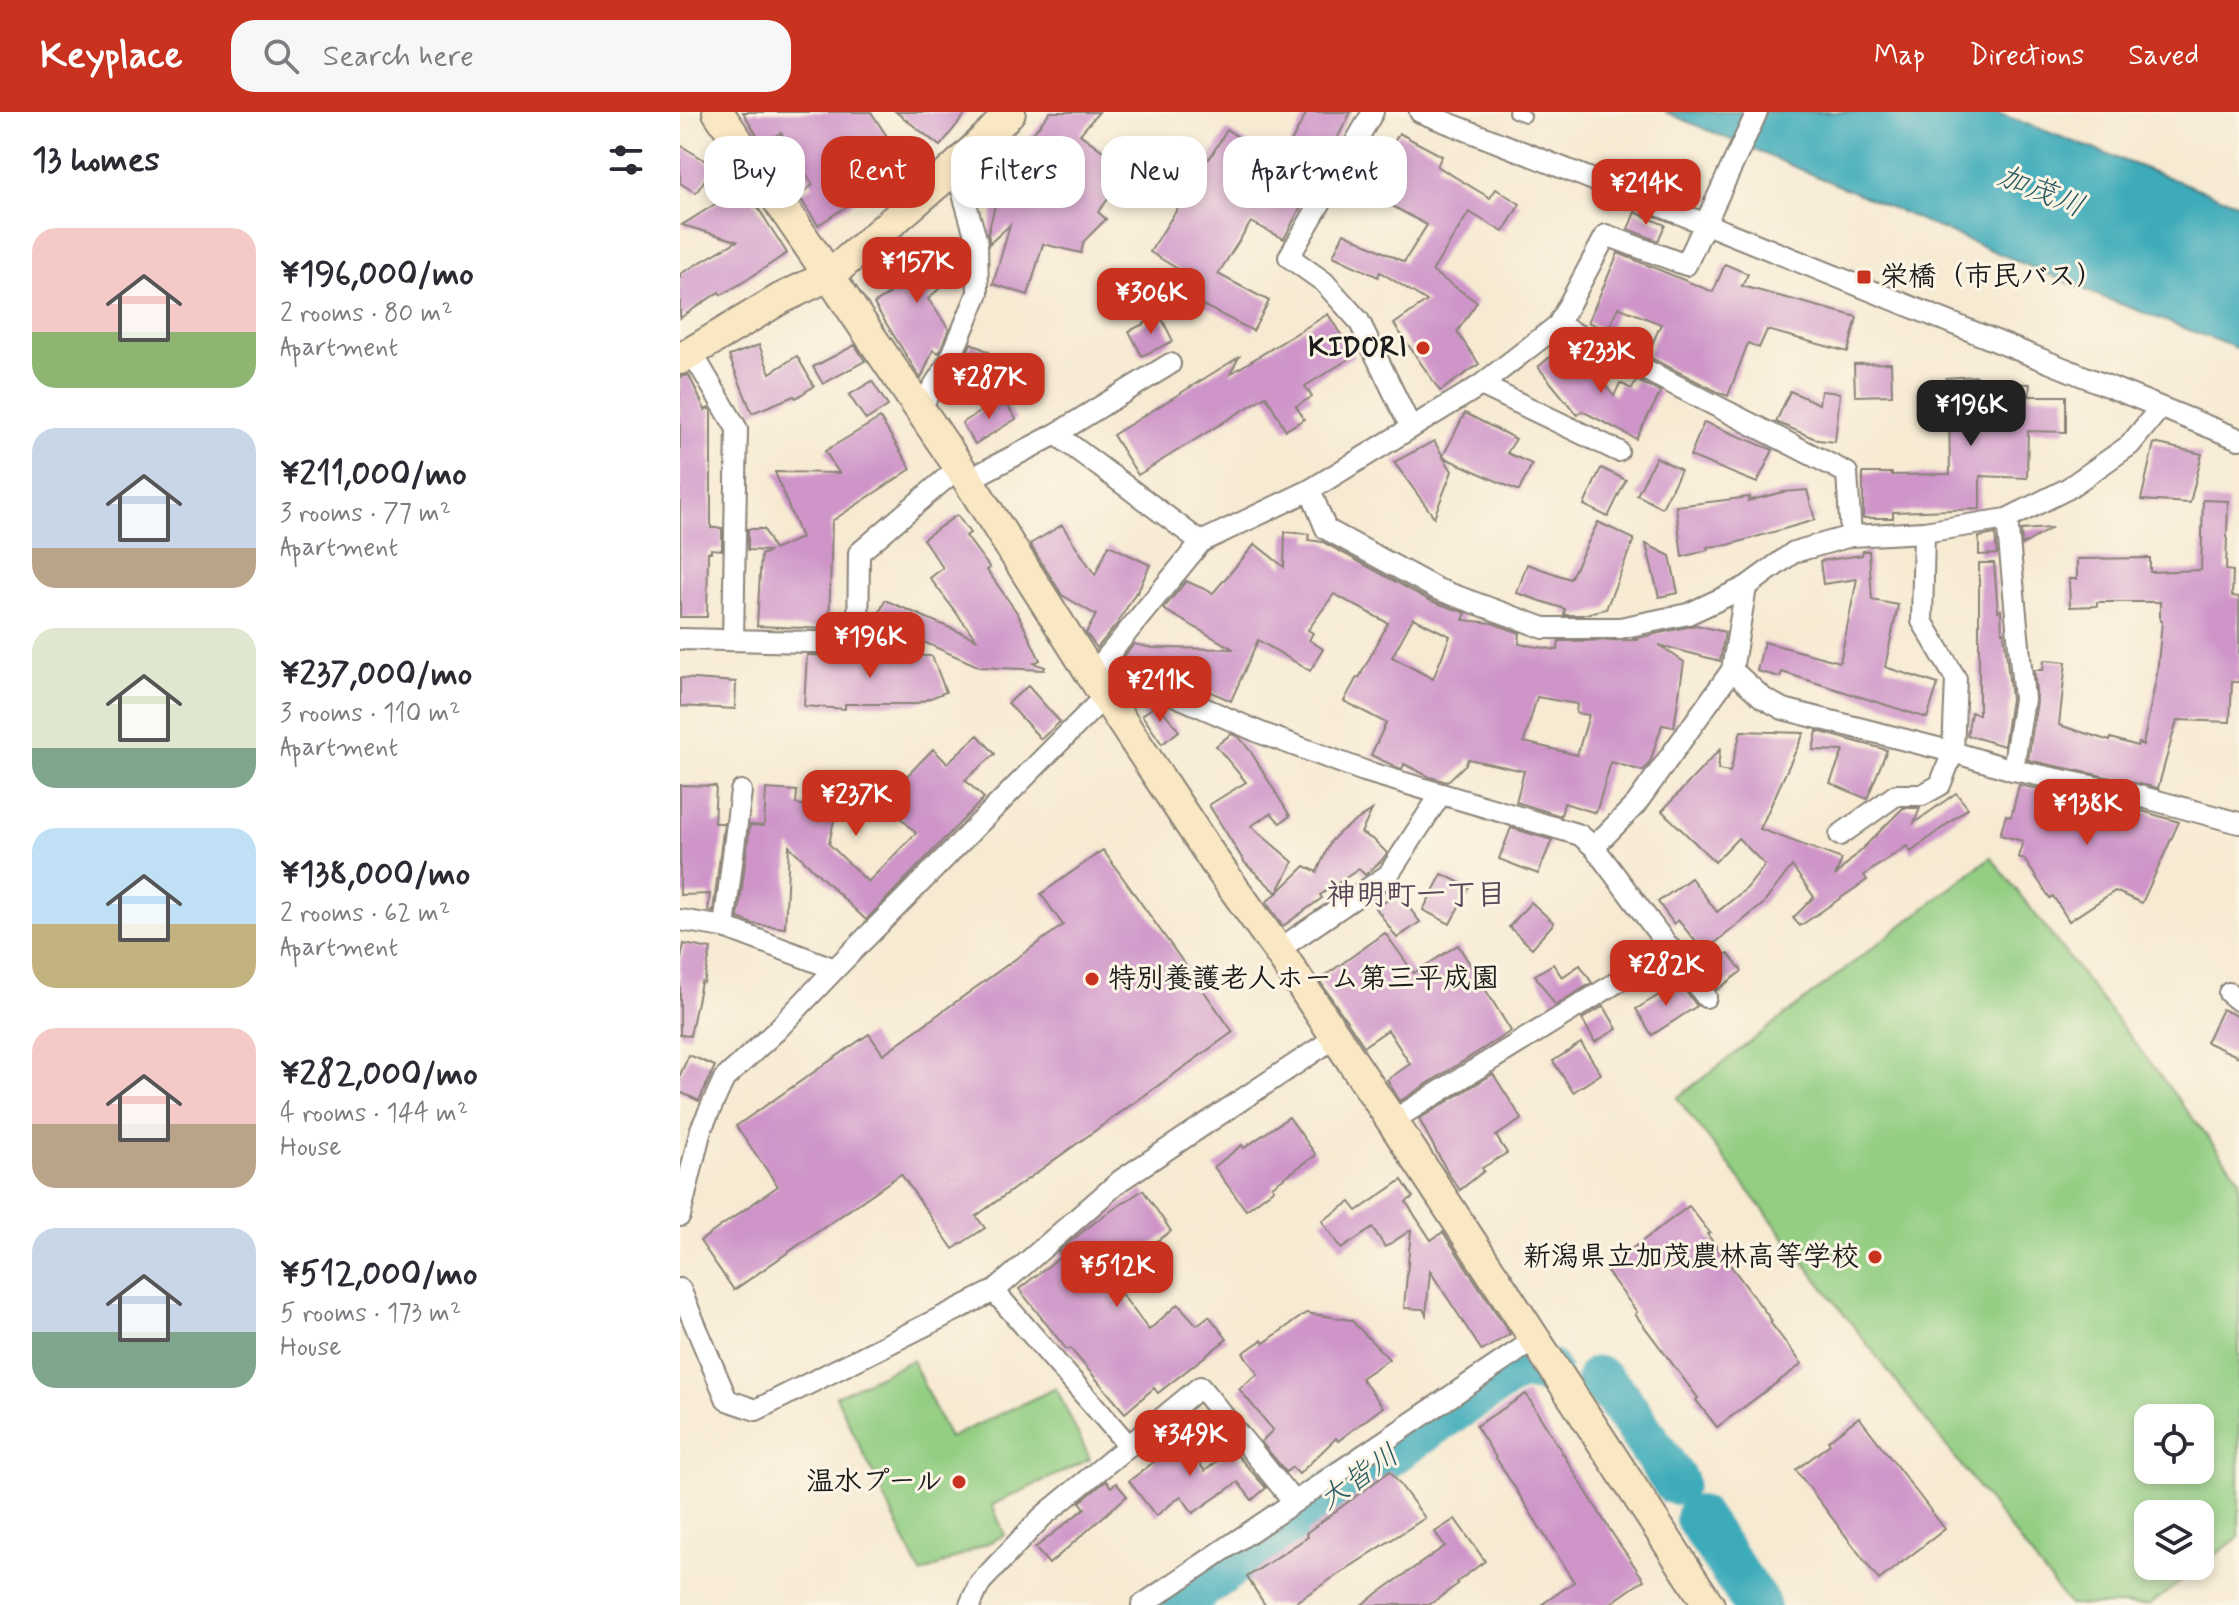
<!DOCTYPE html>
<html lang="en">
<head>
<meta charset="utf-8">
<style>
	:root { --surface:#fff; --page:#f7f7f7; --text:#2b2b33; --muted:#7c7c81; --accent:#c8321e }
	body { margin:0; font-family:Mynerve,"Klee One",sans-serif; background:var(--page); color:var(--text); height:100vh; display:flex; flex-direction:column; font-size:30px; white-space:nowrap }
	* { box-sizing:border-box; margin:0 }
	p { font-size:26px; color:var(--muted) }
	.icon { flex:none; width:44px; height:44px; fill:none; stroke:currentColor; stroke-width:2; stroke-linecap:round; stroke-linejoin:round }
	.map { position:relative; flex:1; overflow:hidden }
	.side { display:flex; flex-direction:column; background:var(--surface); width:680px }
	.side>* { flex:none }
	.guide { position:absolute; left:24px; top:24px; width:760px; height:72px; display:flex; gap:16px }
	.tools { position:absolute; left:1454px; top:1292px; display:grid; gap:16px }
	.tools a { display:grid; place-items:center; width:80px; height:80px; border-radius:16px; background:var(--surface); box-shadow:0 4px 12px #0003; font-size:40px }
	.price { position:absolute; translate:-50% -68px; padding:0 18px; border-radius:16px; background:var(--accent); color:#fff; font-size:26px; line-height:52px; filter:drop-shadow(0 2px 4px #0008) }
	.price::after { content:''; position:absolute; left:50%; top:48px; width:24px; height:18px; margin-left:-12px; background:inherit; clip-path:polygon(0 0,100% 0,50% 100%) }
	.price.selected { background:#222; color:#fff }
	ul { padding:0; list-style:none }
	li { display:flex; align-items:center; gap:24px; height:200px; padding:0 32px }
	li span { display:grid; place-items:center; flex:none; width:224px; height:160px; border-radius:24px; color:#555 }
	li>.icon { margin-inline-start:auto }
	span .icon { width:96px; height:96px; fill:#fffc; stroke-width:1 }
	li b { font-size:34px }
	h2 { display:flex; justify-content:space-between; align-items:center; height:96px; padding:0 32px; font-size:34px }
	.chip { padding:0 28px; border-radius:24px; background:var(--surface); box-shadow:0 4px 12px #0003; font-size:28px; line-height:72px }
	.chip.selected { background:var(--accent); color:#fff }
	header { display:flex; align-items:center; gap:48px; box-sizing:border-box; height:112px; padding:0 40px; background:var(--accent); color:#fff }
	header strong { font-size:38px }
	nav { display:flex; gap:44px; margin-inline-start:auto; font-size:28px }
	.search { width:560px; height:72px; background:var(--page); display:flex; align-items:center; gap:20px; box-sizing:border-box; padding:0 28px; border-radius:24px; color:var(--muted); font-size:30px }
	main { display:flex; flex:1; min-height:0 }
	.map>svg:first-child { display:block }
</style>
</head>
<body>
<header>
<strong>Keyplace</strong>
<div class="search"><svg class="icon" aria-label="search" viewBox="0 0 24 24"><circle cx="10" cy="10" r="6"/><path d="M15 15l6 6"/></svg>Search here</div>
<nav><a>Map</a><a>Directions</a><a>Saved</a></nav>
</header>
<main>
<section class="side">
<h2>13 homes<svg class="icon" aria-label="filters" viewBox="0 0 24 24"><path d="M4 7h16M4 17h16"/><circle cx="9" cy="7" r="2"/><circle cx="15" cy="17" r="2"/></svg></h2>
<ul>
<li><span style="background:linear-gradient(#f6c9c9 65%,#8fb573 0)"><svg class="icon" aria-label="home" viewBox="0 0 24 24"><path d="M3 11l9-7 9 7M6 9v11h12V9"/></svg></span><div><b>¥196,000/mo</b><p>2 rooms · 80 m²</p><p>Apartment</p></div></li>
<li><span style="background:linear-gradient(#c9d6e8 75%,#b9a48a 0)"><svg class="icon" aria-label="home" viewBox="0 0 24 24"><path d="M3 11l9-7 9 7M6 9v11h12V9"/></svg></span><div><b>¥211,000/mo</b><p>3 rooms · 77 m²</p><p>Apartment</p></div></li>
<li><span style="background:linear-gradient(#dfe7d0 75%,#7fa58c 0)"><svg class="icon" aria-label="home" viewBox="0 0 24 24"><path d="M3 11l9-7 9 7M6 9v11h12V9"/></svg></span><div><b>¥237,000/mo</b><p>3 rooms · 110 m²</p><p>Apartment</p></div></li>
<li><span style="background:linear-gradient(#bfe0f5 60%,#c2b280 0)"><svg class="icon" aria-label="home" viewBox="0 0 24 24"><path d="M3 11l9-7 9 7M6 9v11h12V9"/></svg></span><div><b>¥138,000/mo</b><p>2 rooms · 62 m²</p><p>Apartment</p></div></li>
<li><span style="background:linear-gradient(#f6c9c9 60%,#b9a48a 0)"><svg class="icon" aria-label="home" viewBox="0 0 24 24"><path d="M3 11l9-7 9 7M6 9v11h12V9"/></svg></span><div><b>¥282,000/mo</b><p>4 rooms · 144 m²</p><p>House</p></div></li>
<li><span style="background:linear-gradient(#c9d6e8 65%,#7fa58c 0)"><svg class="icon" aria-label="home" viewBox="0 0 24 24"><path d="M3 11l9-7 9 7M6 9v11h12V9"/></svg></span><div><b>¥512,000/mo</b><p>5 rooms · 173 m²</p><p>House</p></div></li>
</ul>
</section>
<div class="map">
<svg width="1559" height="1493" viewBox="0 0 1559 1493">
	<rect width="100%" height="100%" fill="#fcf5e5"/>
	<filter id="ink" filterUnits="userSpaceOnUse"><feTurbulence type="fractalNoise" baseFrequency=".0125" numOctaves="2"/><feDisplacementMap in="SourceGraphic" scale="16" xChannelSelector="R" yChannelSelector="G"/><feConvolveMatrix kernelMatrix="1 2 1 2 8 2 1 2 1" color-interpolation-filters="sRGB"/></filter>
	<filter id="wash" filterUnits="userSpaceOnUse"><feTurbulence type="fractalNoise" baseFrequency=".006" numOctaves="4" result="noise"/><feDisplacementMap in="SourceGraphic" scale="32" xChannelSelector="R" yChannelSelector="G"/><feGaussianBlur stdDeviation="1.8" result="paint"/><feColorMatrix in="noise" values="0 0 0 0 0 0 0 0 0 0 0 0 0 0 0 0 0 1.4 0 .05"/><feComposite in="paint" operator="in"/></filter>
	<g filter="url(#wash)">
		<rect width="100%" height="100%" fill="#f7ead3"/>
		<g fill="#93ce83" stroke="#587550" stroke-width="2" fill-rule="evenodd">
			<path d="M1311,745L1559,1066V1425L1470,1493H1389L997,986ZM1468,1306H1520V1358H1468ZM1468,1402H1520V1454H1468Z"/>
			<polygon points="232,1248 269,1326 376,1276 410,1347 312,1393 325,1423 241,1462 156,1284"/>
		</g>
		<polygon fill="#3cabba" stroke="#2c646b" stroke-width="2" points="985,0 1315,0 1559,92 1559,237 1417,183"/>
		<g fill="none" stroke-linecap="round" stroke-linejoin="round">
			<g stroke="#3cabba" stroke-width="46">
				<polyline points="919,1267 937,1285 995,1370"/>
				<polyline points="1018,1406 1077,1493"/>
				<polyline points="495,1493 763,1304 840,1255 867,1259"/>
			</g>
		</g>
		<g id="blocks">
			<g fill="#cf95c9" fill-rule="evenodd">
				<polygon points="63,0 191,0 227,55 138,113 118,83 133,73 101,21 82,32"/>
				<polygon points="216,0 287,0 260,34"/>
				<polygon points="370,0 419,0 400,22 450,59 418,100 426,107 404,129 401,141 363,132 348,183 313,172 330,113 310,131 308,122 319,76 358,75 329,45 351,24"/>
				<polygon points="627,0 671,0 604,127 571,110 538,162 589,189 573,219 507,185 516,168 470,140 499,94 473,77 504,30 529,47 547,18 600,51"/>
				<polygon points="719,21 762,44 757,54 810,86 816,77 840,92 823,120 789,100 753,158 753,160 797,190 777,220 799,252 760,279 714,212 747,189 700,160 698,165 653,144 664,121 724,150 747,113 687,80"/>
				<polygon points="0,33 34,54 16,81 0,71"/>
				<polygon points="64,74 107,141 62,171 41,183 39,180 0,206 0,162 57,129 2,113"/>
				<polygon points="955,100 985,113 978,129 948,117"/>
				<polygon points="244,127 275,162 248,187 269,217 259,241 253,238 241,267 194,192 225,171 212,156"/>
				<polygon points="938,141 1033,180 1045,152 1068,162 1062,174 1177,205 1168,240 1087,218 1079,236 1068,231 1048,284 1040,281 967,244 981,212 938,195 928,219 908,210"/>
				<polygon points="648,202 674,244 625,274 632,285 616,294 624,307 606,318 586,284 458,363 433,323 559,245 550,262"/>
				<polygon points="474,207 482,207 493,229 462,244 449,219"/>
				<polygon points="291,231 309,240 299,261 282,253"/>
				<polygon points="79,233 90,261 117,244 134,274 116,286 114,284 72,301 49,244"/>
				<polygon points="175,233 185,249 143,272 133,255"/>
				<polygon points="876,240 889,256 902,244 934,284 940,271 952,277 956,268 981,280 956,327 902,299 897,303 858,255"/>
				<polygon points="1211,251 1212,283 1175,284 1174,252"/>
				<polygon points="9,263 25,298 29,296 31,299 31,416 42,416 42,438 31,437 31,440 28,440 27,505 0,505 0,265"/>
				<polygon points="1297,264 1297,270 1350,272 1349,284 1386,284 1386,320 1348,319 1347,366 1300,364 1300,397 1213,400 1213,406 1183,406 1183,361 1212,361 1212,363 1270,362 1269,294 1266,266"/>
				<polygon points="192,269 208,294 186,308 169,283"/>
				<polygon points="1110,279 1139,292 1141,279 1160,281 1155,330 1138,328 1096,310"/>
				<polygon points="322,286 336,307 295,332 282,311"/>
				<polygon points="785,301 836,327 827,341 852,352 839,379 763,345 772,359 754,405 714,350 754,329 763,344"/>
				<polygon points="200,306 231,357 152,409 149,517 77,514 81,443 90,439 68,438 68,417 84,417 94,438 121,426 95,360 159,361 145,339"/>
				<polygon points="1024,310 1093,338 1077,371 1010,344"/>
				<polygon points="1474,331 1522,342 1510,391 1461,388"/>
				<polygon points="976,345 1001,358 982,396 957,383"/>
				<polygon points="921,356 946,368 928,405 904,393"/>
				<polygon points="1127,378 1135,408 1048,433 1027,435 1028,438 1002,445 996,394 1070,385 1068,389 1103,380"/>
				<polygon points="1523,388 1548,389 1546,458 1553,459 1552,484 1559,485 1559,570 1552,570 1550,610 1497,608 1478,676 1348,648 1357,589 1354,558 1363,558 1364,548 1386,550 1379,613 1430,629 1431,626 1457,634 1458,631 1463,633 1477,562 1482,509 1480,509 1480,490 1417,490 1417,494 1390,495 1389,467 1397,467 1397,447 1470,446 1470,460 1521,458"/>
				<polygon points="277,403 290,421 286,424 310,456 307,458 338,502 360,548 354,551 365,555 364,558 300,555 196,509 205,488 296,527 250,466 263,456 243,427"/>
				<polygon points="918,410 954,427 926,497 902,503 884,503 885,497 837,481 847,452 890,467"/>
				<polygon points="382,413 415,463 429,433 470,453 457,481 456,480 437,512 417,536 406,521 416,503 382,483 350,432"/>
				<polygon points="1372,416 1342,433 1341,418"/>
				<path d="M605,420L629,422L628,428L643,430L751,489L786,501L783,508L812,511L840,521L839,532L878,538L879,529L958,528L953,527L1016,513L1045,520L1040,549L979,533L1004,550L994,615L982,613L970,650L963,659L931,650L916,701L884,691L881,704L836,690L844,659L788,647L786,652L767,670L750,665L724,652L722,657L718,656L691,643L706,611L664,589L677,565L679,566L708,511L654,482L628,518L633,521L629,528L643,537L630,559L578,528L551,589L511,571L447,564L449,554L440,549L454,532L473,536L553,537L483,497L506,469L533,481L575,432L604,455ZM733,506L770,524L753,567L712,545ZM857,585L897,592L896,601L909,603L897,643L844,630Z"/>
				<polygon points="1315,422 1317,442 1299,443 1299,425"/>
				<polygon points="966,432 990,444 998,481 979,485"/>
				<polygon points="1183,439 1189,439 1192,488 1218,493 1205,555 1258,572 1247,606 1102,560 1100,565 1077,559 1084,530 1160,550 1177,467 1143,472 1140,449 1182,443"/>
				<polygon points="1299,451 1314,451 1318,499 1321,498 1322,520 1324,520 1331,587 1324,634 1287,623 1291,600 1299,603"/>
				<polygon points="127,543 252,544 266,580 235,592 165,592 165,597 124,594"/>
				<polygon points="0,566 56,570 55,597 0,594"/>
				<polygon points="348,574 380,610 361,627 328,591"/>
				<polygon points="478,592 499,619 482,632 462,603"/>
				<polygon points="1061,619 1124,621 1080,717 1162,747 1155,764 1223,696 1240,696 1234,711 1276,681 1288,696 1231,740 1227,734 1184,763 1187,768 1120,814 1113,806 1134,785 1112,754 1083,792 1024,840 998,808 994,812 978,790 1011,766 1037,800 1067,776 1085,753 1058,726 1035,750 982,699 1040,637 1038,658 1050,660"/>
				<polygon points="1137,619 1207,638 1187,687 1150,671 1163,639 1133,638"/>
				<polygon points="551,622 559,625 571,640 610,704 600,711 591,701 571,714 613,750 597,781 565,751 529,693 566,670 536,634"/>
				<polygon points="298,623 315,642 285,668 304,686 186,808 109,734 105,816 73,812 58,806 70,713 84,714 86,677 117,679 116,692 156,699 149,732 188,770 236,721 207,692 228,672 223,668 253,637 267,651"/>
				<polygon points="0,673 36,674 34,711 44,711 33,800 28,799 30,782 0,783"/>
				<polygon points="1339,673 1452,696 1499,710 1462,791 1435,779 1389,809 1373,784 1370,786 1344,747 1338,745 1343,729 1320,723 1326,703 1331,705"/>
				<polygon points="692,698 681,721 694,728 707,741 701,749 685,763 679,757 640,783 642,786 603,814 586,790 597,781 625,754 637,760 651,729 661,719"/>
				<polygon points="831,716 872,728 858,762 819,747"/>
				<polygon points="423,738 553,920 296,1104 305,1116 273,1137 221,1062 54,1178 20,1129 98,1074 56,1014 189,922 203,942 383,813 361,782"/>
				<polygon points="762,762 789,775 770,812 743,798"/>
				<polygon points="718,781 740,810 717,826 696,796"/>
				<polygon points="851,790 874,811 852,836 829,815"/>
				<polygon points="705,821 734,861 778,833 831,919 720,989 707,968 730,952 708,918 684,934 639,868"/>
				<polygon points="4,832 31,837 24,871 21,870 10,924 0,923 0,852"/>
				<polygon points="1048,841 1062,859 1037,878 1021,857"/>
				<polygon points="873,852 882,865 900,853 912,871 875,893 855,863"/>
				<polygon points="999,871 1017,894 972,923 956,897"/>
				<polygon points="924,894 937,917 915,930 902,907"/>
				<polygon points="1542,897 1559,905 1559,945 1526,930"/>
				<polygon points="901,931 921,962 893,980 873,949"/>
				<polygon points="9,943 35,954 19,989 0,980 0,963"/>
				<polygon points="813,962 842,1007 816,1024 827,1041 802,1056 804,1059 780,1078 768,1061 739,1007"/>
				<polygon points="609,1005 636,1043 592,1074 594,1077 566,1098 534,1055 562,1033 564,1036"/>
				<polygon points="722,1068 733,1085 726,1090 751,1128 763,1120 830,1222 802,1239 750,1159 746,1203 743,1197 724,1196 731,1118 705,1135 693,1116 661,1137 642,1109 670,1090 677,1099"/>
				<polygon points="463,1078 491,1119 464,1138 459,1131 424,1159 469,1218 498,1192 517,1213 529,1204 547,1227 478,1281 474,1276 445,1301 390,1236 387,1238 339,1177 381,1144 378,1140 392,1128 423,1104"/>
				<polygon points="1009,1094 1030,1121 1027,1122 1092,1209 1090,1210 1122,1252 1037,1315 1016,1288 1018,1286 955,1202 957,1200 925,1157"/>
				<polygon points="626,1201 671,1208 709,1247 681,1266 703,1295 658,1329 656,1326 619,1362 612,1355 606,1360 581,1330 593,1318 559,1277 578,1262 563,1241 582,1228 584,1231"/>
				<polygon points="846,1282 930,1418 964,1468 928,1493 861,1493 894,1470 796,1314"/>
				<polygon points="1179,1305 1265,1417 1199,1468 1116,1358 1150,1332 1148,1329"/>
				<polygon points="497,1321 525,1359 552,1337 586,1376 572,1388 558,1370 513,1401 501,1384 476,1404 449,1369 475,1349 469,1340"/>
				<polygon points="710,1359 745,1406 611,1493 585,1493 567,1465 628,1425 626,1421"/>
				<polygon points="426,1369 431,1375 436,1371 447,1384 369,1452 355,1436 405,1396 400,1390"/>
				<polygon points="775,1407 805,1449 777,1470 778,1472 749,1493 681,1493 765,1434 755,1420"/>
			</g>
		</g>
	</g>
	<g filter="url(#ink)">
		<use href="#blocks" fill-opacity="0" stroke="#8a8378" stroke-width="2"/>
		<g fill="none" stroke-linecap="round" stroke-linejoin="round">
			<defs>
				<polyline id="lane" points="834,0 845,4"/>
				<g id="street">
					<polyline points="693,0 609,145 644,170 679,209 731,316"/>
					<polyline points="740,0 1026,112 1559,327"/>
					<polyline points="878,213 1167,361 1171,424"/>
					<polyline points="11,239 57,317 53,528"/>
					<polyline points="801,273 938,339"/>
					<polyline points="240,296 270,248 298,181 297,130 281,75 269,61"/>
					<polyline points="376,322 521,430"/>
					<polyline points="288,368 376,322 490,252"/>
					<polyline points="630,378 646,417 757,477 864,516 940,516 1008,502 1066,475 1114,440 1171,424 1244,420 1327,407 1387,377 1450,333 1480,296"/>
					<polyline points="1327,407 1344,587 1333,658"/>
					<polyline points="0,527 178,531 179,441 279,355"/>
					<polyline points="1052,558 1083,586 1103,597 1273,640 1333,658 1455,683 1559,711"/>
					<polyline points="412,563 521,430 630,378 801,273 878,213 926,123 1006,153 1077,0"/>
					<polyline points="1160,723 1216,683 1242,683 1260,673 1273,640 1276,567 1242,509 1244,420"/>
					<polyline points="914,735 956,692 1052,558 1066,475"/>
					<polyline points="0,808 44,815 155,857"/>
					<polyline points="44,815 61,679"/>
					<polyline points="598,838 708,763 761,682"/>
					<polyline points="1549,881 1559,889"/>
					<polyline points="712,1009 991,837"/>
					<polyline points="0,1104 21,1017 44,967 96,919 155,857 425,584 454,576 487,580 581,621 684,659 900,723 914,735 1026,885"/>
					<polyline points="0,1177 47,1288 76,1298 314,1179 441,1068 656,925"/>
					<polyline points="314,1179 449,1334"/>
					<polyline points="290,1493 300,1471 362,1405 520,1275 614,1390"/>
					<polyline points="462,1493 854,1228"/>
				</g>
				<g id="secondary">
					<polyline points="38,0 288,368 425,584 535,750 598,838 712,1009 1029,1493"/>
					<polyline points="0,247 100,187 150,163 269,61 312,20 330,0"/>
				</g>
			</defs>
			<use href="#lane" stroke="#8a8378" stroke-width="14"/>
			<use href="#street" stroke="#8a8378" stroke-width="24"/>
			<use href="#secondary" stroke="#8a8378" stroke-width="34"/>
			<use href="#lane" stroke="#fff" stroke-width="10"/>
			<use href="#street" stroke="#fff" stroke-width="20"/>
			<use href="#secondary" stroke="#fae7c3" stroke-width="30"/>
		</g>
	</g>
	<g fill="#c8321e" stroke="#fcf5e5" stroke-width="3">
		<rect x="1176" y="157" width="16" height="16" rx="4"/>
		<circle cx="743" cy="236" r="8"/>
		<circle cx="412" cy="867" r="8"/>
		<circle cx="1195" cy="1145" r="8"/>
		<circle cx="279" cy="1370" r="8"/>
	</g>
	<g text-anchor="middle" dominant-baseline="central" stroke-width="6" stroke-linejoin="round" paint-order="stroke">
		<g font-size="28" font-weight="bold" fill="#1c1c1c" stroke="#fcf5e5" text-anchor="end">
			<text x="1200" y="165" text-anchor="start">栄橋（市民バス）</text>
			<text x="727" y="236">KIDORI</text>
			<text x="428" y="867" text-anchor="start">特別養護老人ホーム第三平成園</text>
			<text x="1179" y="1145">新潟県立加茂農林高等学校</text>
			<text x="263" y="1370">温水プール</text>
		</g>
		<g font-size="30" font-style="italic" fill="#2a5c63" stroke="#fcf5e5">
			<text transform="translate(1361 80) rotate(22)">加茂川</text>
			<text transform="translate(679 1366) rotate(-35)">大皆川</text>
		</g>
		<g font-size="30" font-weight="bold" fill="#5b4659" stroke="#fcf5e5">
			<text x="736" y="783">神明町一丁目</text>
		</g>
	</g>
</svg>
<div class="tools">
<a><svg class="icon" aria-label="locate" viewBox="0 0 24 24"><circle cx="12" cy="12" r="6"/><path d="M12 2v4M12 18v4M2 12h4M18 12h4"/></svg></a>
<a><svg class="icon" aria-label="layers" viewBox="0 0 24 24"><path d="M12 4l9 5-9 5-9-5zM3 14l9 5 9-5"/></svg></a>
</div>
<b class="price" style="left:966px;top:115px">¥214K</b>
<b class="price" style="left:237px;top:193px">¥157K</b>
<b class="price" style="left:471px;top:224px">¥306K</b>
<b class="price" style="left:921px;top:283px">¥233K</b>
<b class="price" style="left:309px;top:309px">¥287K</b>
<b class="price selected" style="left:1291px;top:336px">¥196K</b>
<b class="price" style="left:190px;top:568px">¥196K</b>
<b class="price" style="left:480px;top:612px">¥211K</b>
<b class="price" style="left:176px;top:726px">¥237K</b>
<b class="price" style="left:1407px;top:735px">¥138K</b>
<b class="price" style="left:986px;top:896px">¥282K</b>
<b class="price" style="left:437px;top:1197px">¥512K</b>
<b class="price" style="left:510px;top:1366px">¥349K</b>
<div class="guide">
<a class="chip">Buy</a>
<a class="chip selected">Rent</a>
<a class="chip">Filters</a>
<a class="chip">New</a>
<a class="chip">Apartment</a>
</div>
</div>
</main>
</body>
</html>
